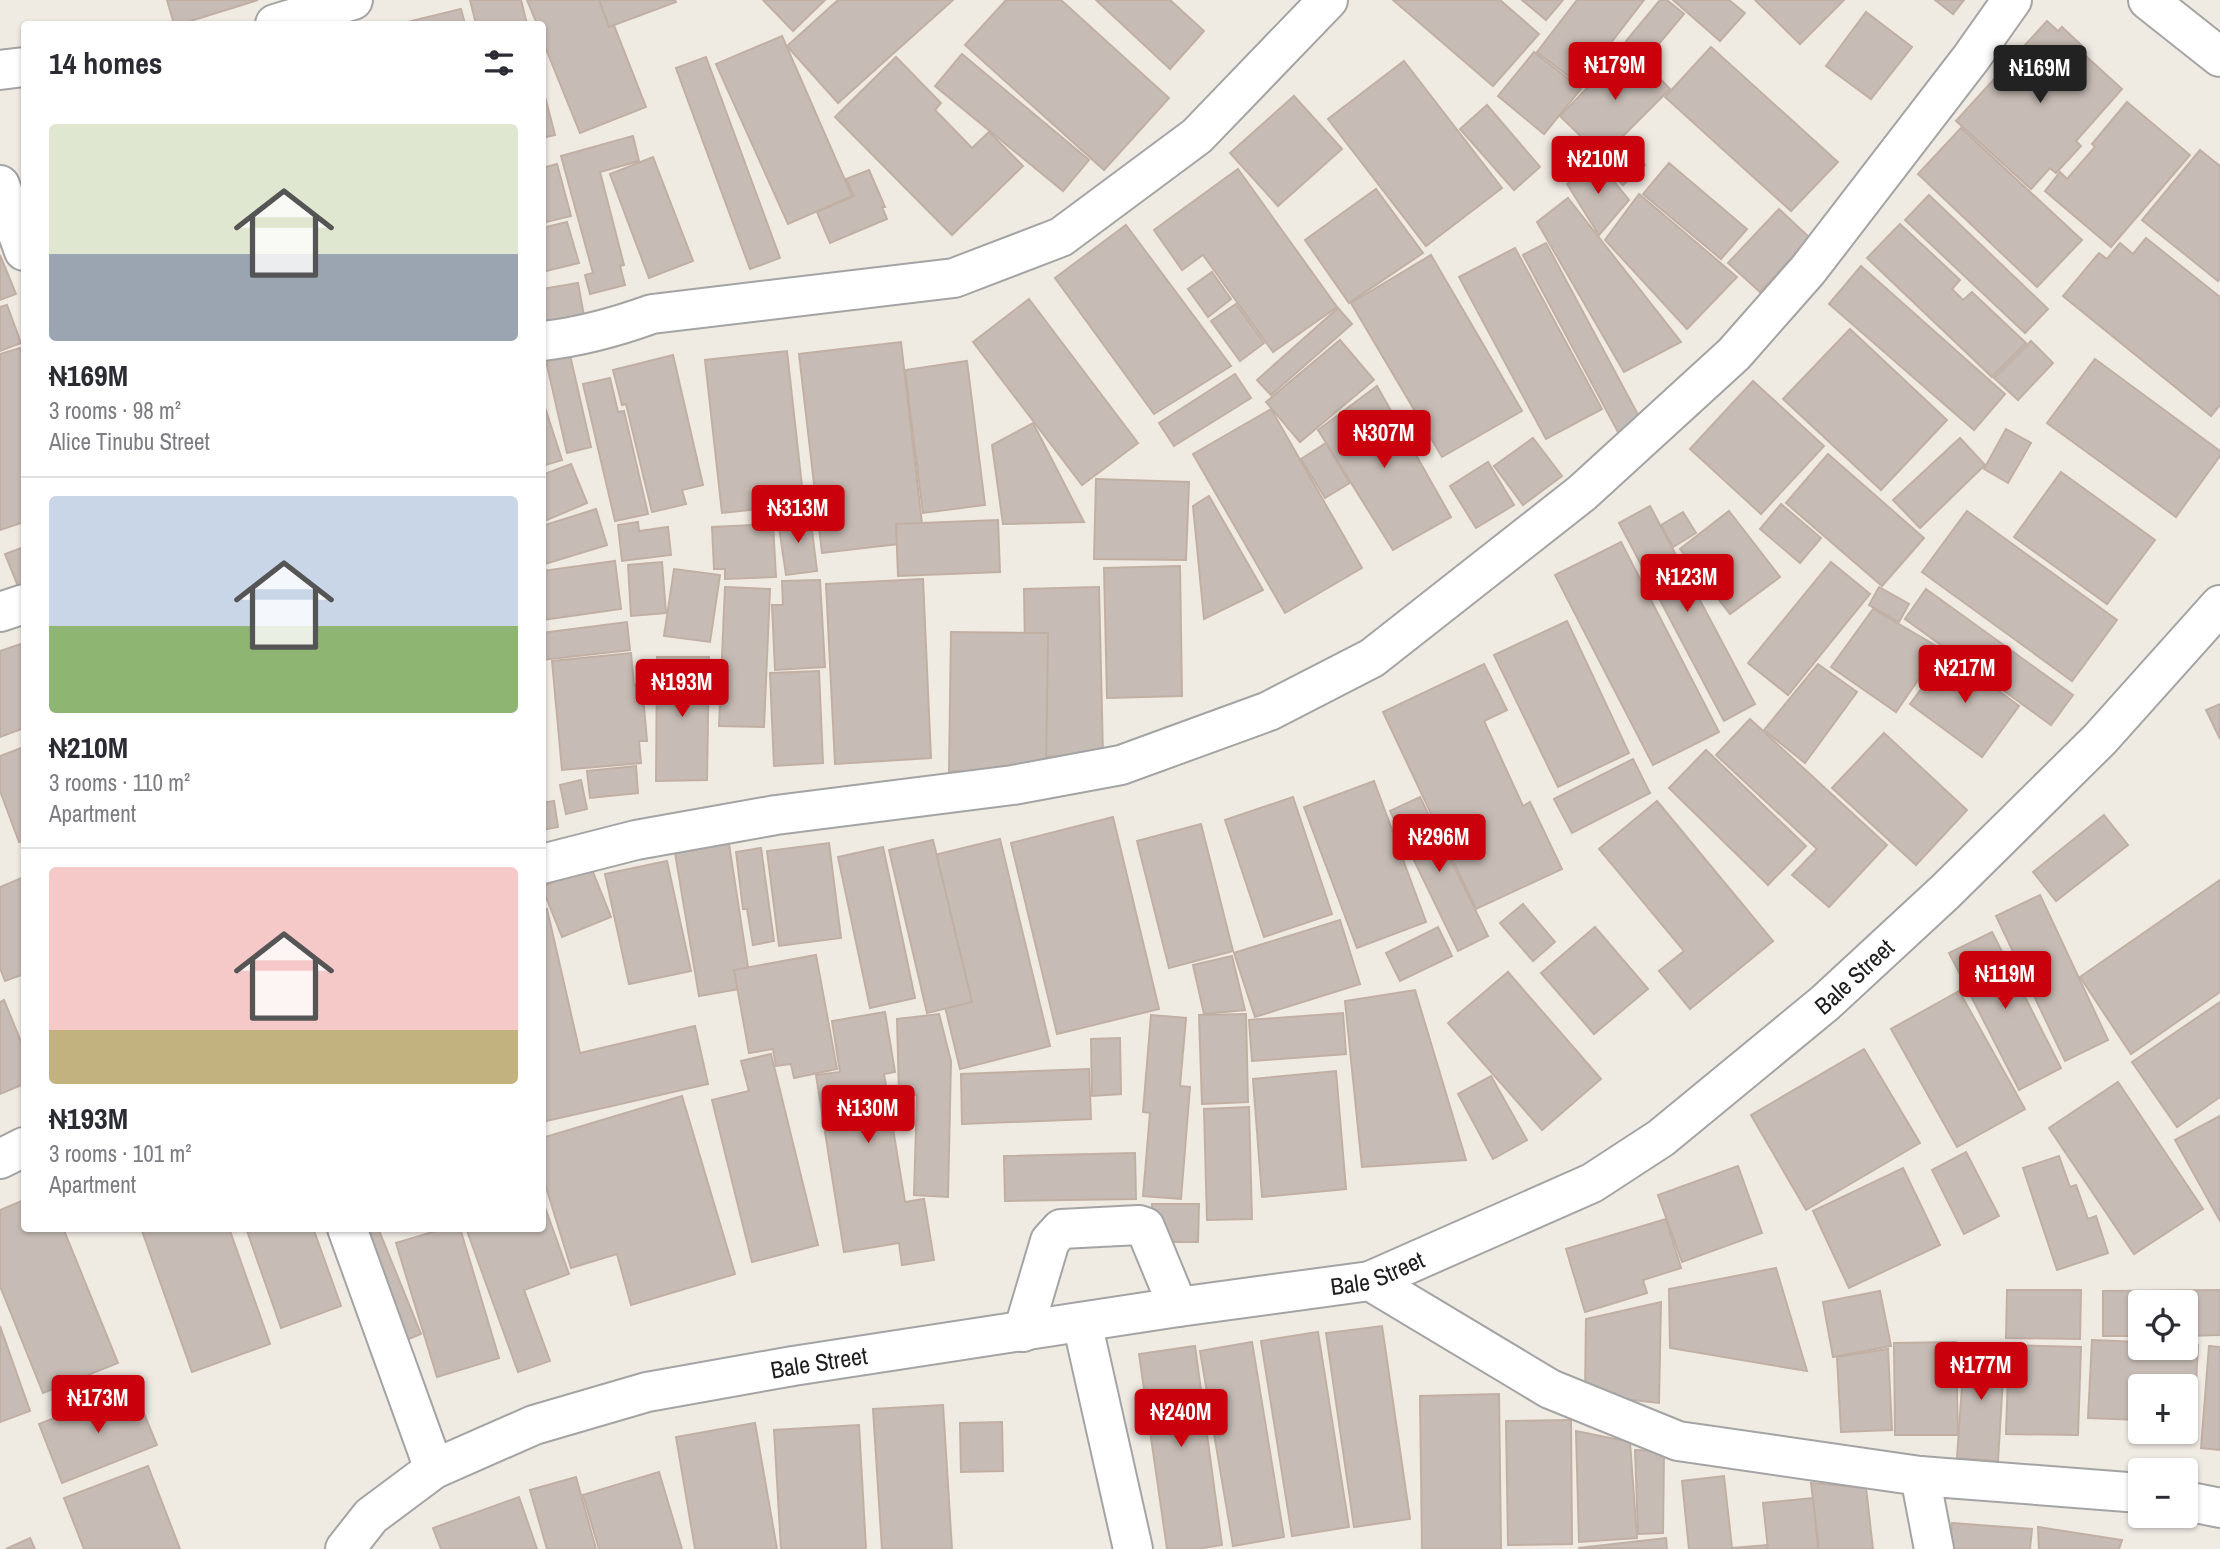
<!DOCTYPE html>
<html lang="en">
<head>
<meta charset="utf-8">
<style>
	:root { --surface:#fff; --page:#f2f2f3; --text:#2b2b33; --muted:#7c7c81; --line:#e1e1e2; --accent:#ca000c }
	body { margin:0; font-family:"Archivo Narrow",sans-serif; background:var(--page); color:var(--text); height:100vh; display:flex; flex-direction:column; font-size:26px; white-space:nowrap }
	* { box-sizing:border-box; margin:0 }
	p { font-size:23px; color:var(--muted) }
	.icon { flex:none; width:38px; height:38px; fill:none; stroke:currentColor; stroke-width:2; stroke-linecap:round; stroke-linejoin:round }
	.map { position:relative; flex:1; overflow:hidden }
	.drawer { position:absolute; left:21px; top:21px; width:525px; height:1211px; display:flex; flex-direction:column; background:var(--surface); border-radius:7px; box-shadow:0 2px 5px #0004 }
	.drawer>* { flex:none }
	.fabs { position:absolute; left:2128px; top:1290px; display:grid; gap:14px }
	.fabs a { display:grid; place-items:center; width:70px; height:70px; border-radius:7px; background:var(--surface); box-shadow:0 2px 5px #0004; font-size:35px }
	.price { position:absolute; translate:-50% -60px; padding:0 16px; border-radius:7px; background:var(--accent); color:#fff; font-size:23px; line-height:46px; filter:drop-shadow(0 2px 4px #0008) }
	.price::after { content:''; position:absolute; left:50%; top:42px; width:21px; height:16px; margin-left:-10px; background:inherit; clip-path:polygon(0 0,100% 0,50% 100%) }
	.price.selected { background:#222; color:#fff }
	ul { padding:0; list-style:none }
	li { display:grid; align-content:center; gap:14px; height:371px; padding:0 28px }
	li+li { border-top:2px solid var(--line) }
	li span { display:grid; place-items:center; height:217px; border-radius:7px; color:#555 }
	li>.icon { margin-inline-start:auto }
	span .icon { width:126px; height:126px; fill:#fffc; stroke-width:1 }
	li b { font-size:30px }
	h2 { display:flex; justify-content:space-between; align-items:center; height:84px; padding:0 28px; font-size:30px }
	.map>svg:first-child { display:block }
</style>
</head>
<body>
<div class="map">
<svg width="2220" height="1549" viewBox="0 0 2220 1549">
	<rect width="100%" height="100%" fill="#efeae2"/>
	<g fill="#c7bcb5" stroke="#c1afa4" stroke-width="2">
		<polygon points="167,0 258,0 181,24 174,24"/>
		<polygon points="470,0 521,0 527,24 476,24"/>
		<polygon points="527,0 604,0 646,107 580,133 542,39 542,24 537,24"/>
		<polygon points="599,0 675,0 676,2 609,27"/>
		<polygon points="763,0 825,0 793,31"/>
		<polygon points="838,0 953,0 838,103 787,46"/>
		<polygon points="1006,0 1061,0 1169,98 1104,170 965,45"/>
		<polygon points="1096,0 1170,0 1204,31 1170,69"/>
		<polygon points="1393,0 1500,0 1539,34 1493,86"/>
		<polygon points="1522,0 1563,0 1546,20"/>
		<polygon points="1577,0 1644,0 1579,84 1537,52"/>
		<polygon points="1660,0 1667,0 1684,14 1647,58 1626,41"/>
		<polygon points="1673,0 1729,0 1745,13 1720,41"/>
		<polygon points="1755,0 1844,0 1800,44"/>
		<polygon points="1935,0 1964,0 1953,14"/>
		<polygon points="461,9 465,24 403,24 403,23"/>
		<polygon points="1866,12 1912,47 1871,99 1826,66"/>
		<polygon points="2047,21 2058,31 2062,27 2081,45 2077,48 2122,89 2076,141 2081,146 2056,173 2050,168 2031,189 1956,121"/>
		<polygon points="782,36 852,196 788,224 716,64"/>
		<polygon points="1628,46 1670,89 1602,157 1560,116"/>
		<polygon points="1711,47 1838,162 1791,211 1665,97"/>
		<polygon points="1534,52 1581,89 1544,134 1498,96"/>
		<polygon points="962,54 1089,160 1063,191 935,86"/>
		<polygon points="706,57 780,258 750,269 676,68"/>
		<polygon points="896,57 941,103 935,110 972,148 989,132 1023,166 952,235 835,117"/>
		<polygon points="1404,61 1502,188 1426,246 1328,119"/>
		<polygon points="542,85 555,135 542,138"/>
		<polygon points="1294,96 1342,149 1278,206 1230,153"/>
		<polygon points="2127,102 2190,155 2111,247 2045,191 2060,172 2067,179 2095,147 2092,144"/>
		<polygon points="1487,105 1540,167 1514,190 1460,129"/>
		<polygon points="1961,128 2082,240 2037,287 1918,174"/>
		<polygon points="633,136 639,161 600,172 624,265 620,266 625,285 590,294 585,275 593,273 561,156"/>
		<polygon points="1623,141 1645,165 1623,185 1601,162"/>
		<polygon points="2200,150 2220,166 2220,278 2218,281 2142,220"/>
		<polygon points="653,157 693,261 649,278 610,174"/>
		<polygon points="1597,160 1629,200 1599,235 1567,184"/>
		<polygon points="1669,163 1747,229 1721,259 1643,194"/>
		<polygon points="557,164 571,216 542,223 542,168"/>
		<polygon points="1238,169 1337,307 1273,352 1203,255 1182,270 1154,230"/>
		<polygon points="869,170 885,207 882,207 887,219 830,243 817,212 854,196 846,179"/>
		<polygon points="1376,189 1423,253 1349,303 1305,240"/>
		<polygon points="1639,194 1737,277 1687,329 1605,240"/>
		<polygon points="1929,195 2048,309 2025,333 1905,220"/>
		<polygon points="1568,198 1681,342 1624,372 1537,222"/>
		<polygon points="1779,209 1810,238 1760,292 1728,263"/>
		<polygon points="567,222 579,263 542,272 542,228"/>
		<polygon points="1900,224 1960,280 1952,289 1963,300 1972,292 2026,343 1992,377 1867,258"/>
		<polygon points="1126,225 1231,366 1154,414 1055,278"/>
		<polygon points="2146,238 2220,297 2220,405 2211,416 2063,296 2099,253 2107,259 2120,243 2133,254"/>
		<polygon points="1546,243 1642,422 1619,434 1523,255"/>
		<polygon points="1515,248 1602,409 1546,439 1459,277"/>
		<polygon points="0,255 16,294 0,300"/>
		<polygon points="1431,255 1522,411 1442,457 1351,303"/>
		<polygon points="1861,266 2005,394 1974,430 1829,304"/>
		<polygon points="1212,272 1231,299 1208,317 1188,289"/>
		<polygon points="578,283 586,327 542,335 542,289"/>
		<polygon points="1029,299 1138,443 1082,485 973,342"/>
		<polygon points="1236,304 1264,343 1240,361 1211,321"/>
		<polygon points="7,305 21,343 0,351 0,307"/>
		<polygon points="1338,308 1352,324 1271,395 1257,380"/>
		<polygon points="1850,329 1947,420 1881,490 1783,399"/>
		<polygon points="1340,340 1374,380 1300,442 1266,402"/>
		<polygon points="2031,341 2053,363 2018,400 1994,378"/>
		<polygon points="901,342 924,541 822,553 799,354"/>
		<polygon points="20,348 24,361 24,522 0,530 0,354"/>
		<polygon points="787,351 804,504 722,513 705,360"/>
		<polygon points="570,355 591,447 567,453 546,361"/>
		<polygon points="673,355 703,485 682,490 686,504 652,512 626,404 622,405 613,370"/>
		<polygon points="2095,359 2220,451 2220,456 2176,517 2047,423"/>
		<polygon points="967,361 985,505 923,513 905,370"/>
		<polygon points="1235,374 1251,398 1174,446 1159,423"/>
		<polygon points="610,378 618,412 624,411 648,514 615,521 583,384"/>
		<polygon points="1753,381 1824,446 1761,514 1690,449"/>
		<polygon points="1377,386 1451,517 1393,550 1318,430"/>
		<polygon points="542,398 562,460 542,466"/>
		<polygon points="1271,409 1362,568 1285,613 1193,454"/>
		<polygon points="1033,423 1084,522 1003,524 992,445"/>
		<polygon points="2006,429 2031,443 2008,483 1984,469"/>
		<polygon points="1533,438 1562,476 1523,505 1494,466"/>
		<polygon points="1960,438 1985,465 1920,528 1893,500"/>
		<polygon points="1326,443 1350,483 1325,498 1301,459"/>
		<polygon points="1828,454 1924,538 1882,586 1786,503"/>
		<polygon points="1488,462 1514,505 1476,528 1450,486"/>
		<polygon points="571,464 587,503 542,522 542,475"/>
		<polygon points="2061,472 2155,540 2107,604 2014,537"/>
		<polygon points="1096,479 1189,482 1186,560 1094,559"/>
		<polygon points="1209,496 1263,590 1204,619 1193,506"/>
		<polygon points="1781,504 1821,538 1800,563 1760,529"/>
		<polygon points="1650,506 1755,704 1724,721 1619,523"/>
		<polygon points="596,509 607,545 542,565 542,526"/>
		<polygon points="1729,511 1780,577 1730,614 1680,549"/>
		<polygon points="1967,511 2117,620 2072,681 1922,572"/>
		<polygon points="1683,512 1696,533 1673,547 1661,525"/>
		<polygon points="810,514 817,571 786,575 778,520"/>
		<polygon points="998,520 1000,572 898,576 896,524"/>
		<polygon points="638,522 639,531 668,527 671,555 622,561 618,525"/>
		<polygon points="773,524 776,577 725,579 725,569 714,569 712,527"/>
		<polygon points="1621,542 1719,732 1653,765 1555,575"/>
		<polygon points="24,547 24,589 20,591 5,554"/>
		<polygon points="615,561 621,609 542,620 542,571"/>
		<polygon points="662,562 666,613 631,616 628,565"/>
		<polygon points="1831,562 1870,594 1788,695 1748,663"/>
		<polygon points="1180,566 1182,696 1107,698 1104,568"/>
		<polygon points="674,569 720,575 710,642 664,636"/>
		<polygon points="923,579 931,758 835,764 826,584"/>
		<polygon points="820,580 825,667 775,670 772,605 783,605 782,581"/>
		<polygon points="725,587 770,589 764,727 719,726"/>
		<polygon points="1099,587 1103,755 1027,757 1024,589"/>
		<polygon points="1879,587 1909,604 1899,622 1869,605"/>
		<polygon points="1926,589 2073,695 2051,725 1905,619"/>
		<polygon points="1873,609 1940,648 1896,712 1831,667"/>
		<polygon points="1567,621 1629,753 1558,787 1494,655"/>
		<polygon points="627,622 630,650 542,660 542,633"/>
		<polygon points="951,632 1048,633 1046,772 949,771"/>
		<polygon points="24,643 24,728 0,737 0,651"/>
		<polygon points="631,653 634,685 642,684 647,741 639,741 641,763 562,770 552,661"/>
		<polygon points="1948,653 2019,706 1982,757 1910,704"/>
		<polygon points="657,657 709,657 707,780 656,781"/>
		<polygon points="1484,664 1507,710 1484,721 1523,806 1530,802 1562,869 1476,909 1383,712"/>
		<polygon points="1818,664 1857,692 1805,763 1764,730"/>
		<polygon points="819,671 823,763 774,766 770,673"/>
		<polygon points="2220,704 2220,739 2206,710"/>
		<polygon points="1750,719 1887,845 1829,907 1792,875 1817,849 1716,755"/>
		<polygon points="1884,733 1967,810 1916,865 1832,788"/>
		<polygon points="24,747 24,840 19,842 0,791 0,756"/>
		<polygon points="1706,750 1806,846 1768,885 1669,788"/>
		<polygon points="1633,759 1650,793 1572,833 1554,799"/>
		<polygon points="636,766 638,793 590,798 587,771"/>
		<polygon points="581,780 587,809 566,814 560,785"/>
		<polygon points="1374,781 1426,922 1357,948 1304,807"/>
		<polygon points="1293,797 1332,914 1264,937 1225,820"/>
		<polygon points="1420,797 1488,936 1458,951 1390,811"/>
		<polygon points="554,801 558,827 542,830 542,803"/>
		<polygon points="1657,801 1773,941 1690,1009 1659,971 1684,951 1599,849"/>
		<polygon points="2104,815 2128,845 2056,901 2033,872"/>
		<polygon points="1113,817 1159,1009 1057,1034 1011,843"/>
		<polygon points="1201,824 1233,951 1169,968 1137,841"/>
		<polygon points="1000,839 1050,1046 960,1069 910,861"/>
		<polygon points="933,840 972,1002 927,1013 889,850"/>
		<polygon points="829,843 841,938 779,946 767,851"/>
		<polygon points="729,844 751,987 699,996 675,853"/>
		<polygon points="883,847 915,998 870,1008 838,857"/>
		<polygon points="761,848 774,941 753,945 747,909 743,909 736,852"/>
		<polygon points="667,861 691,971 629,984 605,874"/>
		<polygon points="591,867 611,917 562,937 542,887"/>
		<polygon points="24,877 24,974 5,981 0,968 0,887"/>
		<polygon points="2220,880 2220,992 2131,1054 2080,977"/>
		<polygon points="2040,895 2108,1040 2065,1061 1996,916"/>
		<polygon points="1523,904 1555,942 1533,961 1500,923"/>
		<polygon points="547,909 580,1053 695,1026 708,1084 542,1122 542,910"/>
		<polygon points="1340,920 1360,984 1255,1017 1234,953"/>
		<polygon points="1438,927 1452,956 1400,981 1386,953"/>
		<polygon points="1595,927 1648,989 1594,1034 1541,973"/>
		<polygon points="1992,932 2061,1068 2019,1090 1949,953"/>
		<polygon points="816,955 837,1069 794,1078 791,1064 776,1066 773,1049 749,1053 734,970"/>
		<polygon points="1232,956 1245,1010 1204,1014 1193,965"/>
		<polygon points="1508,972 1601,1079 1542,1130 1448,1023"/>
		<polygon points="1415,990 1466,1160 1362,1167 1345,1001"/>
		<polygon points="1959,991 2025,1109 1957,1147 1891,1029"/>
		<polygon points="4,1000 24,1049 24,1084 0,1094 0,1002"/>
		<polygon points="2220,1002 2220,1097 2177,1127 2132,1062"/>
		<polygon points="885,1012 895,1072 884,1074 905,1202 924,1199 934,1260 902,1265 899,1243 844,1252 816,1075 840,1072 832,1021"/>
		<polygon points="1343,1013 1346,1054 1252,1061 1249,1020"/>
		<polygon points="939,1014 951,1061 948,1197 914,1195 917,1095 899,1095 897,1019"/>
		<polygon points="1246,1014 1248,1102 1202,1104 1199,1015"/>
		<polygon points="1151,1015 1186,1018 1180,1086 1190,1087 1181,1199 1143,1196 1150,1113 1143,1112"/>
		<polygon points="1120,1038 1121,1094 1092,1096 1091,1039"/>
		<polygon points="1864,1049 1920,1143 1806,1210 1751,1115"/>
		<polygon points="771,1054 818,1245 752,1262 712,1100 749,1091 741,1061"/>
		<polygon points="1089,1069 1091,1119 962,1124 961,1074"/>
		<polygon points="1336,1071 1346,1189 1262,1197 1253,1079"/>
		<polygon points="1491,1076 1527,1140 1493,1159 1458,1094"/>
		<polygon points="2118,1082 2203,1209 2134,1254 2049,1128"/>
		<polygon points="682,1096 735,1274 631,1305 617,1254 571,1268 542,1174 542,1138"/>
		<polygon points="1249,1107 1252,1219 1207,1220 1204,1109"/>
		<polygon points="2220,1116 2220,1221 2175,1140"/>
		<polygon points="1966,1152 1999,1216 1964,1234 1932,1170"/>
		<polygon points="1135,1153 1136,1199 1005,1201 1004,1156"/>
		<polygon points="2059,1156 2070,1187 2076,1185 2088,1219 2096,1216 2108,1253 2057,1270 2023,1168"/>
		<polygon points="1738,1166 1762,1233 1682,1262 1658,1195"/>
		<polygon points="1903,1168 1940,1245 1849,1288 1813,1211"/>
		<polygon points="542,1199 569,1274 524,1290 550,1361 518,1372 466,1228 542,1228"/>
		<polygon points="24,1200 24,1228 63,1228 118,1363 43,1393 0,1286 0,1210"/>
		<polygon points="1152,1204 1199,1204 1198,1242 1152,1242"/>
		<polygon points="1666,1219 1681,1268 1643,1280 1647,1293 1585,1312 1566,1249"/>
		<polygon points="141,1228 229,1228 270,1344 192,1372"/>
		<polygon points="246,1228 313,1228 341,1306 281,1328"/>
		<polygon points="352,1228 378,1228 421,1334 399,1343"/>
		<polygon points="446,1228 460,1228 499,1358 437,1377 396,1243"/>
		<polygon points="1776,1268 1807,1371 1670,1348 1669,1289"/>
		<polygon points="2007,1290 2081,1290 2080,1339 2006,1338"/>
		<polygon points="2220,1290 2220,1335 2186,1336 2186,1302 2140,1302 2140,1336 2103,1336 2103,1291"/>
		<polygon points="1880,1291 1891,1346 1833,1357 1823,1302"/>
		<polygon points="1661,1302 1659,1403 1585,1395 1586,1319"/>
		<polygon points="0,1326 30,1411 0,1422"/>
		<polygon points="1382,1326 1410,1519 1354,1527 1326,1333"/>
		<polygon points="1318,1332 1349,1527 1292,1536 1261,1341"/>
		<polygon points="2092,1340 2140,1342 2140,1348 2186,1348 2186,1345 2198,1345 2194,1423 2186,1423 2186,1386 2140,1386 2140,1420 2088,1418"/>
		<polygon points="1252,1342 1284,1537 1233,1546 1200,1351"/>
		<polygon points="1956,1342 1958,1435 1895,1435 1894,1343"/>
		<polygon points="1965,1343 2005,1345 1998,1461 1957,1458"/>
		<polygon points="2009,1345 2081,1347 2078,1435 2006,1434"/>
		<polygon points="1195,1346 1222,1545 1197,1549 1167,1549 1139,1354"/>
		<polygon points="2209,1346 2220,1347 2220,1450 2201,1448"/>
		<polygon points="1888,1349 1892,1430 1841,1432 1837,1357"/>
		<polygon points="133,1387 157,1445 62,1483 39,1424"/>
		<polygon points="1499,1394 1501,1549 1422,1549 1420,1396"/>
		<polygon points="943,1405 952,1549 882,1549 873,1409"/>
		<polygon points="1571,1420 1572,1544 1508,1545 1506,1421"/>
		<polygon points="1002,1422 1003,1471 961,1472 960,1423"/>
		<polygon points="755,1423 777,1549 695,1549 676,1437"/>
		<polygon points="859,1425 866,1549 781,1549 774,1430"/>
		<polygon points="1576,1431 1630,1442 1637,1538 1579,1542"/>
		<polygon points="1635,1450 1664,1451 1663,1533 1638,1534"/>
		<polygon points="148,1466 180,1549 84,1549 64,1498"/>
		<polygon points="659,1472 682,1549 599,1549 583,1495"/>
		<polygon points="1724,1476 1732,1548 1767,1545 1767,1549 1689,1549 1682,1481"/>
		<polygon points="576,1477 596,1549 547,1549 530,1490"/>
		<polygon points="1811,1483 1866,1488 1873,1549 1819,1549"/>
		<polygon points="519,1497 537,1549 441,1549 433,1528"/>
		<polygon points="1813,1498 1818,1549 1768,1549 1763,1503"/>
		<polygon points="1952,1523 2032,1529 2030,1549 1950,1549"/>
		<polygon points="2038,1527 2122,1540 2119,1549 2039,1549"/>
		<polygon points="30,1538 35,1549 6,1549"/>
		<polygon points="1666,1538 1667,1549 1578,1548"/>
	</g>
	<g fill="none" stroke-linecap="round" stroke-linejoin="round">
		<defs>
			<g id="minor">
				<polyline points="2148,0 2220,57"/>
				<polyline points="275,24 353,0"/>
				<polyline points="0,70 24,67"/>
				<polyline points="0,185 24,251"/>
				<path d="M542,341C581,337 616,327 652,314L954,278L1061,237L1197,136L1328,0"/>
				<polyline points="0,612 24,604"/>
				<polyline points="542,864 636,840 776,815 1013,785 1121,765 1269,711 1372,658 1582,493 1734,354 1808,270 1971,58 2012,0"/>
				<polyline points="0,1159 24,1147"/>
				<polyline points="347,1228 434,1469"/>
				<polyline points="1370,1281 1550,1389 1678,1441 1920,1476 2140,1493"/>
				<polyline points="1082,1322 1133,1549"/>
				<polyline points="1023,1332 1050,1241 1061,1229 1139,1225 1145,1227 1178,1307"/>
				<polyline points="1920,1476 1934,1549"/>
				<polyline points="2186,1501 2220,1508"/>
				<path id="s1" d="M345,1549L371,1516L434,1469L534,1425L647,1392L793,1366L1178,1307L1370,1281L1592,1183L1661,1138L1825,1003L1945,892L2100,739L2220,605"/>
			</g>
		</defs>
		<use href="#minor" stroke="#a4a4a4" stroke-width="42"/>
		<use href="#minor" stroke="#fff" stroke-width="38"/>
	</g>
	<g text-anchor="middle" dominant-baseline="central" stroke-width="7" stroke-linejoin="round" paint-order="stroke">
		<g font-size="24" fill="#1d1d1d" stroke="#fff">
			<text stroke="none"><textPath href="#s1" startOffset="1656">Bale Street</textPath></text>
			<text stroke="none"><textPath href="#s1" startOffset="1088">Bale Street</textPath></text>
			<text stroke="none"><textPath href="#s1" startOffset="522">Bale Street</textPath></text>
		</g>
	</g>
</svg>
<div class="fabs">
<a><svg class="icon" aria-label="locate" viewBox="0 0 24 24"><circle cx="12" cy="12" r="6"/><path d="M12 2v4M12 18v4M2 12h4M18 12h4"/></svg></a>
<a>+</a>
<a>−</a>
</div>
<b class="price" style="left:1615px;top:102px">₦179M</b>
<b class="price selected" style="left:2040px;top:105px">₦169M</b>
<b class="price" style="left:1598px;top:196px">₦210M</b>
<b class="price" style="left:1384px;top:470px">₦307M</b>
<b class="price" style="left:798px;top:545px">₦313M</b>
<b class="price" style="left:1687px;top:614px">₦123M</b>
<b class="price" style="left:1965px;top:705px">₦217M</b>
<b class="price" style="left:682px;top:719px">₦193M</b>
<b class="price" style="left:1439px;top:874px">₦296M</b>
<b class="price" style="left:2005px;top:1011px">₦119M</b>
<b class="price" style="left:868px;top:1145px">₦130M</b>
<b class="price" style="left:1981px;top:1402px">₦177M</b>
<b class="price" style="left:98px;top:1435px">₦173M</b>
<b class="price" style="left:1181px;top:1449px">₦240M</b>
<section class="drawer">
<h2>14 homes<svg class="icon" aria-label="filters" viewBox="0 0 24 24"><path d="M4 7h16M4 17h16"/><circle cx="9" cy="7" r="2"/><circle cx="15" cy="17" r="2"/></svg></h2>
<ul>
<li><span style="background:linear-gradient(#dfe7d0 60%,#9aa5b1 0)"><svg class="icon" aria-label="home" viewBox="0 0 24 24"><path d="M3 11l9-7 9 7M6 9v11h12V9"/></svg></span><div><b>₦169M</b><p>3 rooms · 98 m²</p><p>Alice Tinubu Street</p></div></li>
<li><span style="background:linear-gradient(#c9d6e8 60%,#8fb573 0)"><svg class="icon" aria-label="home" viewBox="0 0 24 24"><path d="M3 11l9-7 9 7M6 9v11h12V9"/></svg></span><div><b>₦210M</b><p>3 rooms · 110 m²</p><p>Apartment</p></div></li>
<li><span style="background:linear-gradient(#f6c9c9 75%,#c2b280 0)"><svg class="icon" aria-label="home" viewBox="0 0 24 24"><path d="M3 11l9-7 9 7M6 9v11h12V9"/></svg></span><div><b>₦193M</b><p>3 rooms · 101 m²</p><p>Apartment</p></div></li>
</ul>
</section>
</div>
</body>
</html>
